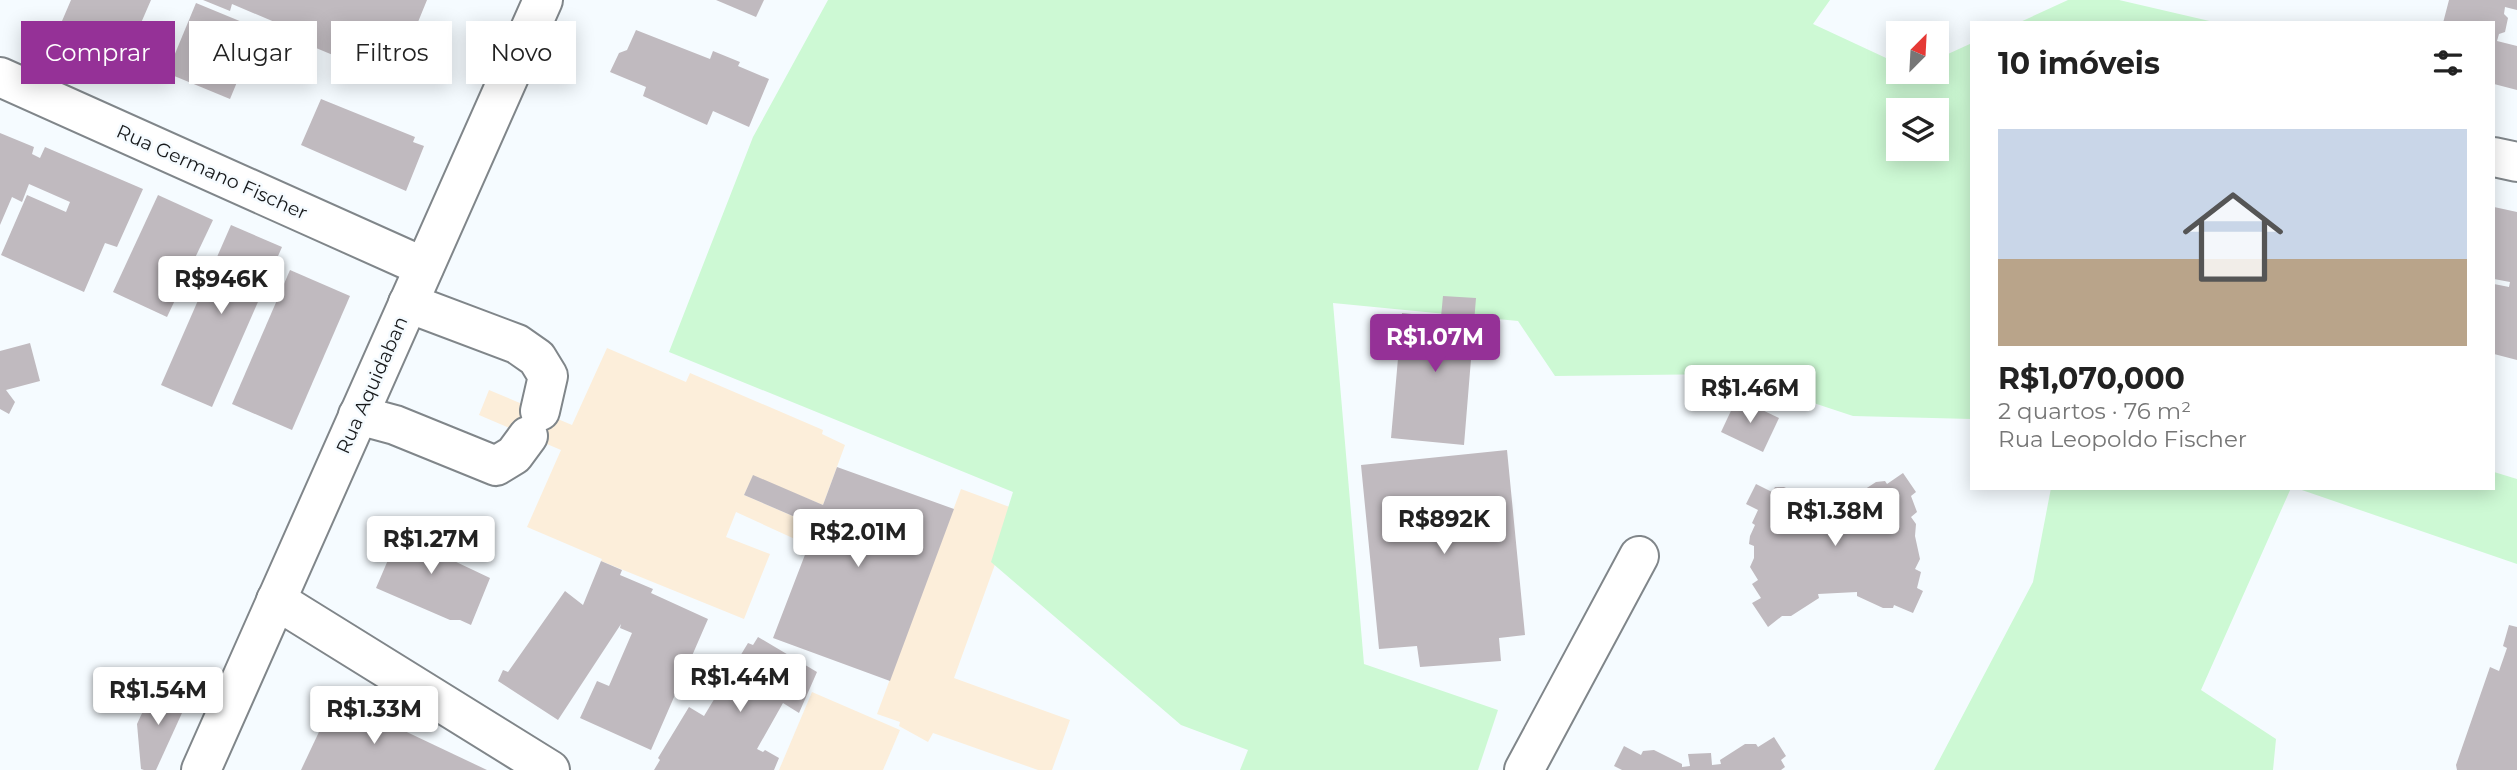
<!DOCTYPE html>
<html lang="pt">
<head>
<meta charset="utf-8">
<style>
	:root { --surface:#fff; --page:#f6f6f6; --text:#222; --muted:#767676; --accent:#953197 }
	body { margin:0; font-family:Montserrat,sans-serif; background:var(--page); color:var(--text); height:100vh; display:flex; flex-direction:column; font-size:26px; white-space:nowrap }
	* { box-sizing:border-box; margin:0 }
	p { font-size:23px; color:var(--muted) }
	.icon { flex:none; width:38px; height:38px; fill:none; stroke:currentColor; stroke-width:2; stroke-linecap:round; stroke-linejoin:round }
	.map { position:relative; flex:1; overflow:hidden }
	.details { position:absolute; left:1970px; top:21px; width:525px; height:469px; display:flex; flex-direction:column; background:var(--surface); border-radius:0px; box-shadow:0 4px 18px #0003 }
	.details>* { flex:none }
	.banner { position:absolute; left:21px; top:21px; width:665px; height:63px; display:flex; gap:14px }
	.needle { width:46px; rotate:24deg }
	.controls { position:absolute; left:1886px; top:21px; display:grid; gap:14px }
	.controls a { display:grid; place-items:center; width:63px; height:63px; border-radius:0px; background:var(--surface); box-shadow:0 4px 18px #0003; font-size:35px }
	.price { position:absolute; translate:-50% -60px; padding:0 16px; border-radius:7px; background:#fff; color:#222; font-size:23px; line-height:46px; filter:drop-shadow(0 2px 4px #0008) }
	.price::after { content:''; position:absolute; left:50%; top:42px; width:21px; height:16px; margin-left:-10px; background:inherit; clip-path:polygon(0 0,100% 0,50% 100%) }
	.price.active { background:var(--accent); color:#fff }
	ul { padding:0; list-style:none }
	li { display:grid; align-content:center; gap:14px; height:371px; padding:0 28px }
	li span { display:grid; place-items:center; height:217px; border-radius:0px; color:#555 }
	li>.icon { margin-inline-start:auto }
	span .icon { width:126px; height:126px; fill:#fffc; stroke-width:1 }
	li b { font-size:30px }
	h2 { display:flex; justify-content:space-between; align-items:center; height:84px; padding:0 28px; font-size:30px }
	.pill { padding:0 24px; border-radius:0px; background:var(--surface); box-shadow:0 4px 18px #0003; font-size:24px; line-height:63px }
	.pill.active { background:var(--accent); color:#fff }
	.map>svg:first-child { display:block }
</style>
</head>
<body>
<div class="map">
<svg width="2517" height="770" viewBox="0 0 2517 770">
	<rect width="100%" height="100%" fill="#f5fbff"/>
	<g fill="#fceeda">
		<polygon points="607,348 686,382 690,373 823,430 822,434 845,445 823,505 753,476 744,495 816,526 808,545 736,512 726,537 770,554 744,619 601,561 602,559 527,527 561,450 479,415 489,390 572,425"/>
		<polygon points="961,489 1015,509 954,678 1070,720 1052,770 1038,770 933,733 928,742 899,726 900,722 877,714"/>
		<polygon points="812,692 900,730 883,770 779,770"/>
	</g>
	<g fill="#cdf9d4" fill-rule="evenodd">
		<path d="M828,0H1830L1813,24L1899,64V72H1937V59L1972,43V419L1853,416L1726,374L1555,376L1518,321L1333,303L1364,664L1498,710L1478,770H1240L1248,750L1181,725L991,562L1013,492L669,352L753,137ZM1899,110H1937V149H1899Z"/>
		<polygon points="2068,0 2119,0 2218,23 2018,23"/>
		<polygon points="2494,472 2517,479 2517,564 2296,488 2494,488"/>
		<polygon points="2051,488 2291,488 2201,690 2276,739 2273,770 1934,770 2033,582"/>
	</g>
	<g fill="#c0babf">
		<polygon points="71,0 151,0 141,23 149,27 138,54 62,21"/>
		<polygon points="203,0 427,0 418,22 415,39 408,57 393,80 280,33 284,26 232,4 230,11"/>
		<polygon points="716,0 764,0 756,17"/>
		<polygon points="2449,0 2517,0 2517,10 2505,7 2504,14 2508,18 2505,32 2499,34 2497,41 2517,46 2517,90 2494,84 2494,23 2443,23"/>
		<polygon points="196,3 259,29 230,99 167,73"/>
		<polygon points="636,30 710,59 713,51 740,62 738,66 769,79 749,127 713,111 707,125 643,96 646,87 610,72 619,53 627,50"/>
		<polygon points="321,99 415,137 413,142 424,146 406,191 301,145"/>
		<polygon points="0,133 34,147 32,154 40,158 45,147 143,189 117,247 105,243 84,292 1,255 27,195 66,212 70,202 29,184 22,202 12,197 0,225"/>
		<polygon points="158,195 213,220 167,317 113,292"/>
		<polygon points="2494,207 2517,212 2517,360 2494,354 2494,284 2509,287 2510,282 2494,279"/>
		<polygon points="231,225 282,247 212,407 161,385"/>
		<polygon points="290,270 350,296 292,430 232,404"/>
		<polygon points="1443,296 1476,298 1464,445 1391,438 1402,313 1441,317"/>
		<polygon points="30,343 40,381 6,390 15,402 9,414 0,409 0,351"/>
		<polygon points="1737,398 1779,418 1763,452 1721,432"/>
		<polygon points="1507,450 1525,635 1499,638 1501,661 1420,667 1417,646 1379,649 1361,465"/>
		<polygon points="837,467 954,509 890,681 773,638 816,526 744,495 753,475 823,505"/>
		<polygon points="1903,473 1916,492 1911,496 1917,512 1911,517 1916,524 1915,536 1920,559 1915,569 1921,572 1917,588 1923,591 1913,613 1894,605 1893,608 1883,608 1857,596 1857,592 1818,594 1819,598 1791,616 1782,616 1768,627 1752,603 1761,598 1752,584 1758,580 1750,567 1754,558 1754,546 1749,544 1750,536 1755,525 1752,523 1758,510 1746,504 1756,484 1772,492 1775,487 1784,487 1812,501 1812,504 1821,504 1819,491 1841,490 1843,502 1851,502 1850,499 1876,482 1885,481 1887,484"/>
		<polygon points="406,518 441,532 433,551 490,578 471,625 460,620 450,620 376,588"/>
		<polygon points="601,561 622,570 620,575 653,589 651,593 708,619 651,750 580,718 597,681 609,686 632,633 620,628 621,624 558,720 498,681 503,670 508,672 565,591 583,605"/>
		<polygon points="2509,625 2517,627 2517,770 2457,770 2456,765 2490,667 2499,671 2507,648 2503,646"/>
		<polygon points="758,637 817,672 799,713 783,703 757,749 763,752 765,750 779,758 774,770 654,770 660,760 658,758 689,707 704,716 748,643 753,645"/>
		<polygon points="154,687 187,702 156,770 144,770 141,769 137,724"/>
		<polygon points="335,698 487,770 301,770"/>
		<polygon points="1774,737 1786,756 1781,760 1785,767 1781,770 1622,770 1614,766 1624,746 1641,755 1643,751 1654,750 1682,764 1682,767 1690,766 1688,754 1711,753 1712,765 1721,764 1720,760 1745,744 1756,744 1758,747"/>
	</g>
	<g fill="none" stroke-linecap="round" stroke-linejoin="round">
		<defs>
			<g id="minor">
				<polyline points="0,77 424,267"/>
				<polyline points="2494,157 2517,162"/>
				<polyline points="408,303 517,344 537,358 548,376 540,411"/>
				<polyline points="358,415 395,425 496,466 514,455 528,436"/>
				<polyline points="276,600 550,770"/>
				<polyline points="201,770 543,0"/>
				<polyline points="1524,770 1639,556"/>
			</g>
		</defs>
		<use href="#minor" stroke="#80868a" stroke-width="42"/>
		<use href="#minor" stroke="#fff" stroke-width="38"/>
	</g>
	<g text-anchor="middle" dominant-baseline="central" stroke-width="5" stroke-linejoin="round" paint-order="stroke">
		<g font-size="19" fill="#17191b" stroke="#f5fbff">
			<text transform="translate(212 172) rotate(24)">Rua Germano Fischer</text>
			<text transform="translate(372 385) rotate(-66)">Rua Aquidaban</text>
		</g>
	</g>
</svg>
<div class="controls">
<a><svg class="needle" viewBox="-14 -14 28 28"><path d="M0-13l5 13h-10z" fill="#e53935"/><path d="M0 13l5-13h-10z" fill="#767676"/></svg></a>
<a><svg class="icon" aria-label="layers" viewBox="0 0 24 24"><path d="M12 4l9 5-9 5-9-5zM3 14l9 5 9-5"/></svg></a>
</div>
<b class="price" style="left:221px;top:316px">R$946K</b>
<b class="price active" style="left:1435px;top:374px">R$1.07M</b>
<b class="price" style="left:1750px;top:425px">R$1.46M</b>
<b class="price" style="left:1835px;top:548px">R$1.38M</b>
<b class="price" style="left:1444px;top:556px">R$892K</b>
<b class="price" style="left:858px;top:569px">R$2.01M</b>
<b class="price" style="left:431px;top:576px">R$1.27M</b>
<b class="price" style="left:740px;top:714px">R$1.44M</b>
<b class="price" style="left:158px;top:727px">R$1.54M</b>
<b class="price" style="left:374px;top:746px">R$1.33M</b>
<div class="banner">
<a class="pill active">Comprar</a>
<a class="pill">Alugar</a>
<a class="pill">Filtros</a>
<a class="pill">Novo</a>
</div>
<section class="details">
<h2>10 imóveis<svg class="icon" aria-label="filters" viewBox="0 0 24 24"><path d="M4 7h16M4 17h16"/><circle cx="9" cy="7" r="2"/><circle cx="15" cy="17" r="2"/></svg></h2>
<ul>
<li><span style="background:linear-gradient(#c9d6e8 60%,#b9a48a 0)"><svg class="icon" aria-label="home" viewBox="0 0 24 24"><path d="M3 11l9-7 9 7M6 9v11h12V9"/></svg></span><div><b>R$1,070,000</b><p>2 quartos · 76 m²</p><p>Rua Leopoldo Fischer</p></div></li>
</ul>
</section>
</div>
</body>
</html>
